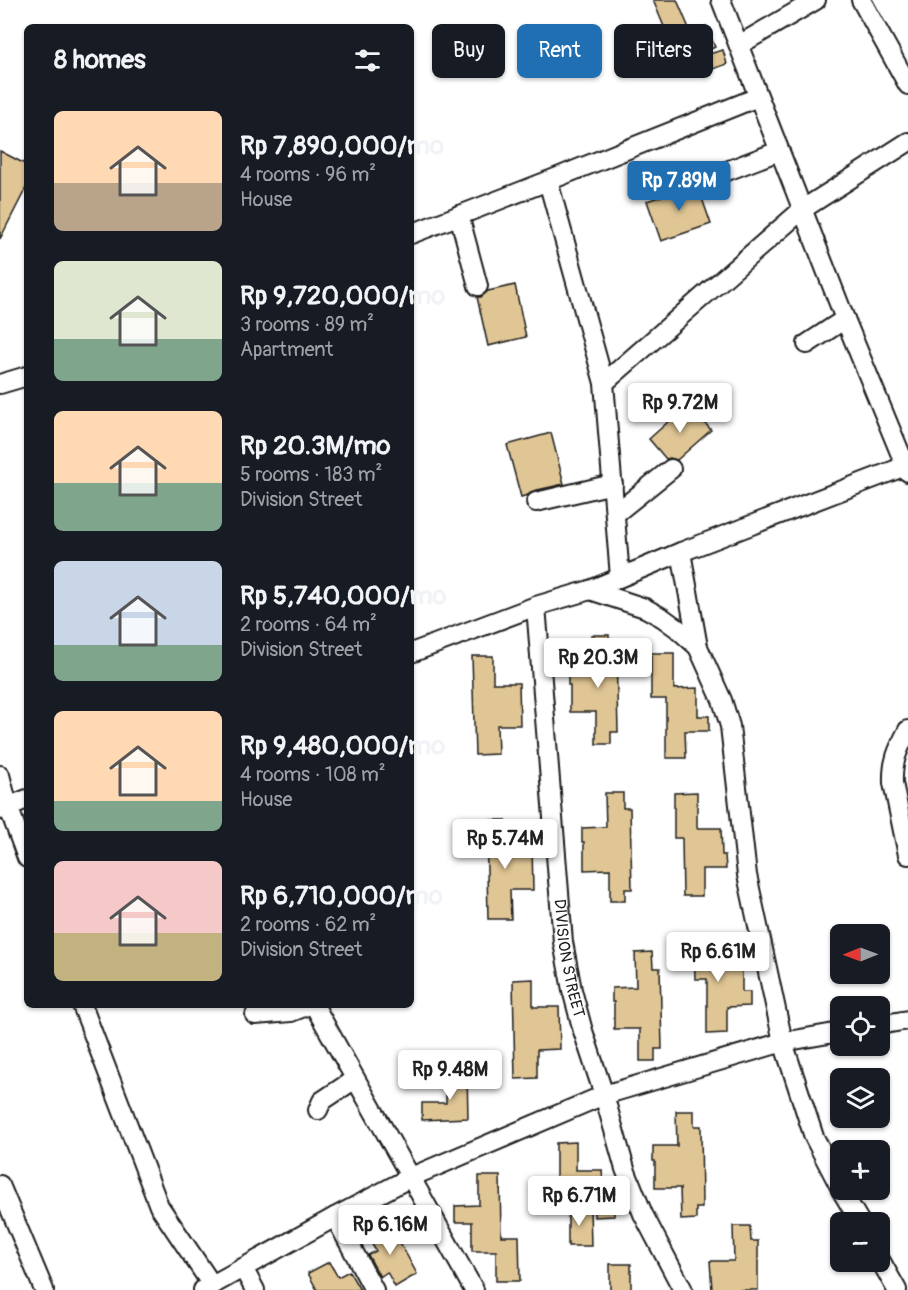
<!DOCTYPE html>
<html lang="en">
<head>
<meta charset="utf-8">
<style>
	:root { --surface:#171b24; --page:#20242c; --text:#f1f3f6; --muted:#9ea1a6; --accent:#1f6fb2 }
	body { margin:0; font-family:Pangolin,sans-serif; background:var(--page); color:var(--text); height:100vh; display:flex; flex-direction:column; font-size:22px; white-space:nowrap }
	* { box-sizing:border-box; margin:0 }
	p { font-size:20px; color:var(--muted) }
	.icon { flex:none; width:33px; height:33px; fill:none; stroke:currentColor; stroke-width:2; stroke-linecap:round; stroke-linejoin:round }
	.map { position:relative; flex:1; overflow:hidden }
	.side { position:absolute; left:24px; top:24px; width:390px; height:984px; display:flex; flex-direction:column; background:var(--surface); border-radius:9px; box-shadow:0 2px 4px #0004 }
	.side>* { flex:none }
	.guide { position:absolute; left:432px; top:24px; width:386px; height:54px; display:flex; gap:12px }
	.needle { width:39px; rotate:269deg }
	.tools { position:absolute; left:830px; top:924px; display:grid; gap:12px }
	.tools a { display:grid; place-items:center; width:60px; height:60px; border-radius:9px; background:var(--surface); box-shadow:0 2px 4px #0004; font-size:30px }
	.price { position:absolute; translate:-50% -51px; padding:0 14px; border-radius:6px; background:#fff; color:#222; font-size:20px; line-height:39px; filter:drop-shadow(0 2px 3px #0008) }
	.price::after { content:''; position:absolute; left:50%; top:36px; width:18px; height:14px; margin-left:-9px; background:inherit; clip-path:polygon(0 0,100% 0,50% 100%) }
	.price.on { background:var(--accent); color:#fff }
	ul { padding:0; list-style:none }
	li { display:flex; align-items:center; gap:18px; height:150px; padding:0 30px }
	li span { display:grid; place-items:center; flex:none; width:168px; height:120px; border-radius:9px; color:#555 }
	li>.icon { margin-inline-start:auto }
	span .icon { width:72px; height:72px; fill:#fffc; stroke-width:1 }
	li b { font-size:26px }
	h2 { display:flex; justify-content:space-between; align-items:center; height:72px; padding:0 30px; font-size:26px }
	.chip { padding:0 21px; border-radius:9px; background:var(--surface); box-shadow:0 2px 4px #0004; font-size:21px; line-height:54px }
	.chip.on { background:var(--accent); color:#fff }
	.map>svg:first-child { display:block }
</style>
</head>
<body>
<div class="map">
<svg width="908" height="1290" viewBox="0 0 908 1290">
	<rect width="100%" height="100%" fill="#fff"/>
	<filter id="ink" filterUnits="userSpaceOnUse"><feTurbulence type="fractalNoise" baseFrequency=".0167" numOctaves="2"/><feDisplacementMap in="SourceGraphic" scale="12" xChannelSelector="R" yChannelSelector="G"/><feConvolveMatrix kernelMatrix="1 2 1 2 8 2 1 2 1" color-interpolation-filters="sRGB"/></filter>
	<g filter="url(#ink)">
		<g fill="#e0c695" stroke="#1c1c1c" stroke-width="1.5">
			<polygon points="653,0 677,0 691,33 706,26 715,47 679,63"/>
			<polygon points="723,50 727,64 713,69 709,54"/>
			<polygon points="0,151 27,165 27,186 0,239"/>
			<polygon points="697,184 711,224 661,241 647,201"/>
			<polygon points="515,285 526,337 488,346 477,297 481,297 488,291"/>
			<polygon points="688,404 711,430 677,460 670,458 666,459 649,439"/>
			<polygon points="551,433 564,484 533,491 528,495 521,497 507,445"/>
			<polygon points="591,635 609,635 609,651 616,651 618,732 611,732 611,744 596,744 596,712 570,712 570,685 568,685 568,671 592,670"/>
			<polygon points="651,653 674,653 674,689 698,688 698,716 709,716 709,731 685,731 686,758 666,758 666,699 651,699"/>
			<polygon points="472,656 493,656 493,683 519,683 520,725 497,725 498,754 475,755"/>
			<polygon points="697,792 697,828 721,828 722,855 725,855 726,869 702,869 702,896 683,896 682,838 674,838 674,793"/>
			<polygon points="605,793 623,793 623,808 630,808 632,889 625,889 625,901 610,901 610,869 584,870 584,842 582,842 582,828 606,827"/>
			<polygon points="486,820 506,820 507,848 532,847 533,890 510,890 511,919 488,919"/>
			<polygon points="694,933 717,933 718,969 742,968 742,992 750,992 750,1006 727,1007 727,1033 707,1034 707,979 695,979"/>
			<polygon points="652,952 653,968 660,968 662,1049 655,1049 655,1061 640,1061 640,1029 614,1029 614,1002 612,1002 612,988 636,987 635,953"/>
			<polygon points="533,979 533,1007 559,1007 560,1049 537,1050 537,1078 515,1079 513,980"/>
			<polygon points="467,1073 468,1118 422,1120 422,1103 446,1103 446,1074"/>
			<polygon points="676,1111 694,1111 694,1126 701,1126 702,1208 696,1208 696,1219 681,1220 680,1188 655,1188 655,1161 653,1161 653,1146 677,1146"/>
			<polygon points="576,1142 576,1170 602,1170 603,1185 556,1186 556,1143"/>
			<polygon points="479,1176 500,1176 501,1236 519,1236 520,1281 496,1281 496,1251 472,1251 472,1222 455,1222 455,1206 479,1205"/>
			<polygon points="594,1203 614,1203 614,1216 594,1217"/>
			<polygon points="568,1208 590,1208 591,1246 568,1246"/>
			<polygon points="390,1224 417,1274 395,1287 387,1272 380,1277 368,1255 376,1251 367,1236"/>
			<polygon points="733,1226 750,1226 751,1241 758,1241 758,1290 712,1290 710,1261 734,1261"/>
			<polygon points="329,1262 338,1277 349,1271 360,1290 317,1290 308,1273"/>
			<rect x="610" y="1264" width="21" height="26"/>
		</g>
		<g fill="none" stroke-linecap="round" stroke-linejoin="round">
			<defs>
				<g id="minor">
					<polyline points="721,0 845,319 908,472"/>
					<polyline points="861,0 908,85"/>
					<polyline points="739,45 816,0"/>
					<polyline points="711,177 779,151"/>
					<polyline points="548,181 604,383 620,577"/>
					<polyline points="459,215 478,286"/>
					<polyline points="411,234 548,181 758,97"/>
					<polyline points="807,344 845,319"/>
					<polyline points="604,383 803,209 908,142"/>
					<polyline points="0,384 27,376"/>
					<polyline points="536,502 613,484"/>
					<polyline points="615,514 671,469"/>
					<polyline points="681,552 698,647"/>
					<polyline points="590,590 645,608 663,618 678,629 698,647 722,700 730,726 747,875 783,1042 814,1137 840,1187"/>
					<path id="s1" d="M536,606L563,942L572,990L583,1031L604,1095L625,1169L643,1214L683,1290"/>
					<polyline points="411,653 536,606 590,590 681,552 908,465"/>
					<path d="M908,730C898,749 892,761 893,783L908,855"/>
					<polyline points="0,775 8,806 27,858"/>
					<polyline points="0,810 27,799"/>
					<polyline points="82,1005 159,1206 212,1285"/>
					<polyline points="314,1005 474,1290"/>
					<polyline points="255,1015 291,1012 309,1005"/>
					<polyline points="879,1025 908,1020"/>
					<polyline points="318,1110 322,1101 355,1079"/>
					<polyline points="0,1185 44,1290"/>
					<polyline points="841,1190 860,1222"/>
					<polyline points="335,1217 374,1290"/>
					<polyline points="879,1258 897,1290"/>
					<polyline points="243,1268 255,1290"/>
					<polyline points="203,1290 335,1217 411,1177 604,1095 783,1042 840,1032"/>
				</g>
			</defs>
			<use href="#minor" stroke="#1c1c1c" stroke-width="22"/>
			<use href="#minor" stroke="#fff" stroke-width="18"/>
		</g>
	</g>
	<g text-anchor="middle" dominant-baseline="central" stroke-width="6" stroke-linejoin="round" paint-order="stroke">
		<g font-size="16" fill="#1c1c1c" stroke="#fff">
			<text stroke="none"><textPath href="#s1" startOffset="354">DIVISION STREET</textPath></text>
		</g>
	</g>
</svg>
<div class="tools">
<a><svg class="needle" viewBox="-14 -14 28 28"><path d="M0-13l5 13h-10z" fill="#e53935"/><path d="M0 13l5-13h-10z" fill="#9ea1a6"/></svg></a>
<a><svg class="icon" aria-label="locate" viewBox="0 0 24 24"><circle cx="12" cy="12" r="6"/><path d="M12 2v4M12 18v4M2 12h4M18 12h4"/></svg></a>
<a><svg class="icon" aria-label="layers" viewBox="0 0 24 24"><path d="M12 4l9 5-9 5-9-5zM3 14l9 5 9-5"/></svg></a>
<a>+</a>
<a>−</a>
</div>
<b class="price on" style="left:679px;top:212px">Rp 7.89M</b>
<b class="price" style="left:680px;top:434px">Rp 9.72M</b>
<b class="price" style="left:598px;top:689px">Rp 20.3M</b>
<b class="price" style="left:505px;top:870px">Rp 5.74M</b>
<b class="price" style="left:718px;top:983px">Rp 6.61M</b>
<b class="price" style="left:450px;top:1101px">Rp 9.48M</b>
<b class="price" style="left:579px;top:1227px">Rp 6.71M</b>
<b class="price" style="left:390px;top:1256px">Rp 6.16M</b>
<div class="guide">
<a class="chip">Buy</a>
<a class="chip on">Rent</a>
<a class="chip">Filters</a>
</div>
<section class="side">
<h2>8 homes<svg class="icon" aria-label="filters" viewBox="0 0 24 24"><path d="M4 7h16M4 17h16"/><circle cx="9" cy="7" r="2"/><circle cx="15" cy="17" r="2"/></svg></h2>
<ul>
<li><span style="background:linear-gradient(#ffd9b3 60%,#b9a48a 0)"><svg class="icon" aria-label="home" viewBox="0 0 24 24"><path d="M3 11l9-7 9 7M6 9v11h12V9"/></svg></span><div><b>Rp 7,890,000/mo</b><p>4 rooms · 96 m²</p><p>House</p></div></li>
<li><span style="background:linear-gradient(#dfe7d0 65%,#7fa58c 0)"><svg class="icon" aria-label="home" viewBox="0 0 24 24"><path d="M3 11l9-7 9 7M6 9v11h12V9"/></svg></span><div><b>Rp 9,720,000/mo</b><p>3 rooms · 89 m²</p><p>Apartment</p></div></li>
<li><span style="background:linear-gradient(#ffd9b3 60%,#7fa58c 0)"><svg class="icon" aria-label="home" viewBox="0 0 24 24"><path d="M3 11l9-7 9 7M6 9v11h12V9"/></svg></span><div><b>Rp 20.3M/mo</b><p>5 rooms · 183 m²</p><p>Division Street</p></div></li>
<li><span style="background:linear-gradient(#c9d6e8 70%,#7fa58c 0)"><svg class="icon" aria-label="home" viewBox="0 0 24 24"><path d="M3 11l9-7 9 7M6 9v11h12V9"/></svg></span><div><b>Rp 5,740,000/mo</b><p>2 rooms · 64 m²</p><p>Division Street</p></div></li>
<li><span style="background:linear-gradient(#ffd9b3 75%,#7fa58c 0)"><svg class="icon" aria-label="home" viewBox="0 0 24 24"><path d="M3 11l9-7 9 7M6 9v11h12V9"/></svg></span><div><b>Rp 9,480,000/mo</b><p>4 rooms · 108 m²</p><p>House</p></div></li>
<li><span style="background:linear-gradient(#f6c9c9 60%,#c2b280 0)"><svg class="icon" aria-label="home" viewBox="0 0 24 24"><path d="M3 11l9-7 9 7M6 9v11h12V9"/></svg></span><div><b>Rp 6,710,000/mo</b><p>2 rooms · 62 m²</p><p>Division Street</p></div></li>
</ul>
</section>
</div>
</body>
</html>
